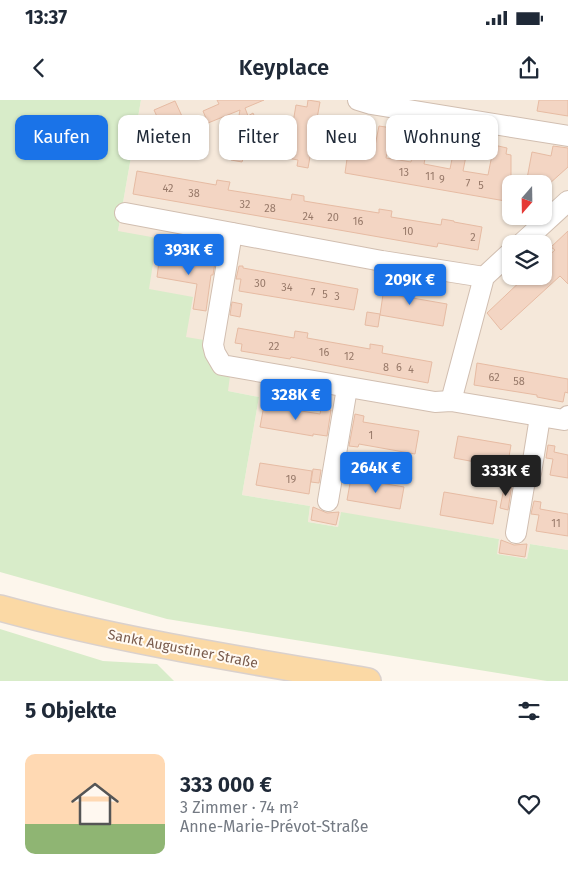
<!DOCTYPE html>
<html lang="de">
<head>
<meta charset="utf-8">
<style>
	:root { --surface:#fff; --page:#f2f2f3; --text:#1f2937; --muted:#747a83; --accent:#1a73e8 }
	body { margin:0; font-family:"Fira Sans",sans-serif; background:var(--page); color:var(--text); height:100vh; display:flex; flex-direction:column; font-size:19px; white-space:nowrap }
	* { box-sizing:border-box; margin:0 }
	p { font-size:16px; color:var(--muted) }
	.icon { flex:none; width:28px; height:28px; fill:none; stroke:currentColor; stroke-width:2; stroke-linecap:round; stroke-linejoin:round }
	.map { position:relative; height:581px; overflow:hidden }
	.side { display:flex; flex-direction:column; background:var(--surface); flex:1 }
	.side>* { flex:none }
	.hud { position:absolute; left:15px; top:15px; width:539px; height:45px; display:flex; gap:10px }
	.needle { width:32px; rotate:200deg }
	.tools { position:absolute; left:502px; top:75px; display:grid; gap:10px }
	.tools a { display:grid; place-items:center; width:50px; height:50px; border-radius:10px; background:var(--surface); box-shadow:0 1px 4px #0004; font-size:25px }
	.price { position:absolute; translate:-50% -42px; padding:0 11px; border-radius:5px; background:var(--accent); color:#fff; font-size:16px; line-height:32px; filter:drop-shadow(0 1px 2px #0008) }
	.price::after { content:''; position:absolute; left:50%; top:30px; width:15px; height:11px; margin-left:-8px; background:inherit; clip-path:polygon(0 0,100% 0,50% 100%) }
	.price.selected { background:#222; color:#fff }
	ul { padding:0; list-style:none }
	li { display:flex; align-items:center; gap:15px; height:125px; padding:0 25px }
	li span { display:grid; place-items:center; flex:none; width:140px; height:100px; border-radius:10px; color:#555 }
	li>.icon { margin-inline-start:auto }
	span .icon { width:60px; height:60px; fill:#fffc; stroke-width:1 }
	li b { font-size:21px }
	h2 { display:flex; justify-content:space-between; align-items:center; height:60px; padding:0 25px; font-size:21px }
	.pill { padding:0 18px; border-radius:10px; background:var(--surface); box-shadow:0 1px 4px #0004; font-size:18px; line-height:45px }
	.pill.selected { background:var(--accent); color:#fff }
	.status { display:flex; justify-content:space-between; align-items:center; height:35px; padding:0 25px; background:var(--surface); direction:ltr }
	.status svg { height:14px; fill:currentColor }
	header { display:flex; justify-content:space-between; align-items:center; height:65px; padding:0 25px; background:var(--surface); font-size:22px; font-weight:600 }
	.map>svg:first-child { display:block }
</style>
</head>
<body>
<div class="status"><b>13:37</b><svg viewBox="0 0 49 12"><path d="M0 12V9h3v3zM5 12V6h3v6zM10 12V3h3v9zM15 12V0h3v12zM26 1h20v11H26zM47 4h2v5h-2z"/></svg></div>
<header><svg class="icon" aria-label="back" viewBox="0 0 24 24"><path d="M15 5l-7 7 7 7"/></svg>Keyplace<svg class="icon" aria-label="share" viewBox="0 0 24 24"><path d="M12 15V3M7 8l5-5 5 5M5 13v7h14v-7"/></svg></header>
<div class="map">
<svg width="568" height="581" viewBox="0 0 568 581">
	<rect width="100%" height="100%" fill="#fdf6ec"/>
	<path fill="#f5e8da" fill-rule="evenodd" d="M141,0H568V450L530,444L527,460L496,454L499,439L341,413L338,427L308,422L310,406L242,395L259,297L228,291L149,189L118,131ZM511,84H544V116H511ZM511,144H544V176H511Z"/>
	<g fill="#d8ecc9">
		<polygon points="0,0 141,0 118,131 157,138 149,189 193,197 186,237 204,240 230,276 228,291 259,297 242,395 310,406 308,422 338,427 341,412 499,439 497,454 527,459 530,444 568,450 568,581 547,581 167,519 0,472"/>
		<polygon points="0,529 103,561 157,564 174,581 0,581"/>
	</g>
	<g fill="#f3d5c3" stroke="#e6bba3">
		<polygon points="217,0 264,0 245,8 248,16 253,13 260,28 255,58 244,56 242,62 231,60 240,10 208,23 203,11 219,4"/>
		<polygon points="308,0 320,2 308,68 297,66 298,60 287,58 296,5 307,7"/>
		<polygon points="539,0 568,0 568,16 537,11"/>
		<polygon points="175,1 186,25 165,34 154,10"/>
		<polygon points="379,26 392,28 386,58 399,60 411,62 417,32 430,34 424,64 450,69 456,39 469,41 463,71 488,75 494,45 507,48 506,54 511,55 511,102 345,73 348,52 373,56"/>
		<polygon points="553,46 568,48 568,67 549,84 526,84 532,52 551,56"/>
		<polygon points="137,71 216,85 217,80 223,81 230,82 228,90 291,100 292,94 304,96 304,101 316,103 379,113 379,109 392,111 391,117 441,125 442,119 454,121 454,122 482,127 478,150 438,143 437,147 425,145 133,94"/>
		<polygon points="568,131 568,184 560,176 501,230 487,213 526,176 544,176 544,160 555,150 551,147"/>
		<polygon points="160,154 213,163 215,162 213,175 211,175 206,211 193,209 197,184 157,177"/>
		<polygon points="239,166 243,166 243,168 358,189 354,210 239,191 241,179 236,179"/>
		<polygon points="386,174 398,176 395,195 447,204 443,226 380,215"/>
		<polygon points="232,202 242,204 240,217 230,215"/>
		<polygon points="367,212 380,214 378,227 365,225"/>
		<polygon points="238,228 294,238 295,231 308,233 307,238 370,249 370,244 383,246 382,253 432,262 428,283 291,257 290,259 241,251 242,244 235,243"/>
		<polygon points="477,263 568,279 568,293 565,292 563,302 537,297 537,295 474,285"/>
		<polygon points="264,305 320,314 321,309 331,310 327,336 313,334 313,336 260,327"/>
		<polygon points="355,314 364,316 363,322 419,331 415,354 359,344 358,347 349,346"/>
		<polygon points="458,336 511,345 507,368 454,358"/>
		<polygon points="548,345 555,346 554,352 568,355 568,378 550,375 553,359 546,358"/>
		<polygon points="260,363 312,371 309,394 256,385"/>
		<polygon points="313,369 321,370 319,383 311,382"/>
		<polygon points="351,378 404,387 400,409 347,400"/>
		<polygon points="505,383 512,384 508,410 500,408"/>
		<polygon points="444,392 497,401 493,424 440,415"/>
		<polygon points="534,401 541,402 540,409 568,414 568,436 536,431 539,415 531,414"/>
		<polygon points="313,407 327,413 339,412 336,425 311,420"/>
		<polygon points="501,440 514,445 527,444 525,457 499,453"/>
	</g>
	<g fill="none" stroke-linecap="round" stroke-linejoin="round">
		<defs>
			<g id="minor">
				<polyline points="358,0 371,4 568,36"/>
				<polyline points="125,113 382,161 484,177"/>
				<polyline points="232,133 213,245 215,253 222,265 435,302 451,301 564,320 568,316"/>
				<polyline points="521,144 568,101"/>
				<polyline points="451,301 484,177 511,152"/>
				<polyline points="328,401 347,288"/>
				<polyline points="516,433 525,380 531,373 540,317"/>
			</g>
			<path id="major" d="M0,508C121,541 244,560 368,581"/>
		</defs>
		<use href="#minor" stroke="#d1beb0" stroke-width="22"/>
		<use href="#major" stroke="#dad1cd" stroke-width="28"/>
		<use href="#minor" stroke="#fff" stroke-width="20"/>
		<use href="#major" stroke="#fbd9a5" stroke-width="25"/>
	</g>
	<g text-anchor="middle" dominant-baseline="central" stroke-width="4" stroke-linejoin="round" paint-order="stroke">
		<g font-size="11" fill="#987a6a">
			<text x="404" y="72">13</text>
			<text x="430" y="76">11</text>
			<text x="442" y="79">9</text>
			<text x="468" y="83">7</text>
			<text x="481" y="85">5</text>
			<text x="168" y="88">42</text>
			<text x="194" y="93">38</text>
			<text x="245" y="104">32</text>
			<text x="270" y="108">28</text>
			<text x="308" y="116">24</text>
			<text x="333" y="117">20</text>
			<text x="358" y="121">16</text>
			<text x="408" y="131">10</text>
			<text x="473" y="137">2</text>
			<text x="260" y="183">30</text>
			<text x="287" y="187">34</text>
			<text x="313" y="192">7</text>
			<text x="325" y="194">5</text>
			<text x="337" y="196">3</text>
			<text x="274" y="246">22</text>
			<text x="324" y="252">16</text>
			<text x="349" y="256">12</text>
			<text x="386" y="267">8</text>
			<text x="399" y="267">6</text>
			<text x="411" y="269">4</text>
			<text x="494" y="277">62</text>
			<text x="519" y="281">58</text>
			<text x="371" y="335">1</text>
			<text x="291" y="379">19</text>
			<text x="556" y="423">11</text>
		</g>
		<g font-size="14" fill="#7a5c4d" stroke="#fffaf3">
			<text transform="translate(183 549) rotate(11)">Sankt Augustiner Straße</text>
		</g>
	</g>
</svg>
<div class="tools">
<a><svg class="needle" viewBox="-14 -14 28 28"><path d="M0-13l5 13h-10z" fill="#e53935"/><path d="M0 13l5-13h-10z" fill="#747a83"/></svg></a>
<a><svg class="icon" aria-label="layers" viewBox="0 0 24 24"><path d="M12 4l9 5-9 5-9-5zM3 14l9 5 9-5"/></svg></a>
</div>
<b class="price" style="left:189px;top:176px">393K €</b>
<b class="price" style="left:410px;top:206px">209K €</b>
<b class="price" style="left:296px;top:321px">328K €</b>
<b class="price" style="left:376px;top:394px">264K €</b>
<b class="price selected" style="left:506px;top:397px">333K €</b>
<div class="hud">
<a class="pill selected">Kaufen</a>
<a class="pill">Mieten</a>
<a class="pill">Filter</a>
<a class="pill">Neu</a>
<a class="pill">Wohnung</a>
</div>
</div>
<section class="side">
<h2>5 Objekte<svg class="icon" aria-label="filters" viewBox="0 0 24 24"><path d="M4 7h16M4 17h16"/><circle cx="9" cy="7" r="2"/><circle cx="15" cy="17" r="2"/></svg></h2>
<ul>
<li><span style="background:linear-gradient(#ffd9b3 70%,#8fb573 0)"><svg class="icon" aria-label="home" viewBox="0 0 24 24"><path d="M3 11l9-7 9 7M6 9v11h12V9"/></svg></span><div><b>333 000 €</b><p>3 Zimmer · 74 m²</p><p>Anne-Marie-Prévot-Straße</p></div><svg class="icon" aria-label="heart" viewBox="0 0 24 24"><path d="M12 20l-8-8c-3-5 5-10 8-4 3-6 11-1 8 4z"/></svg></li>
</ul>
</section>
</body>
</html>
